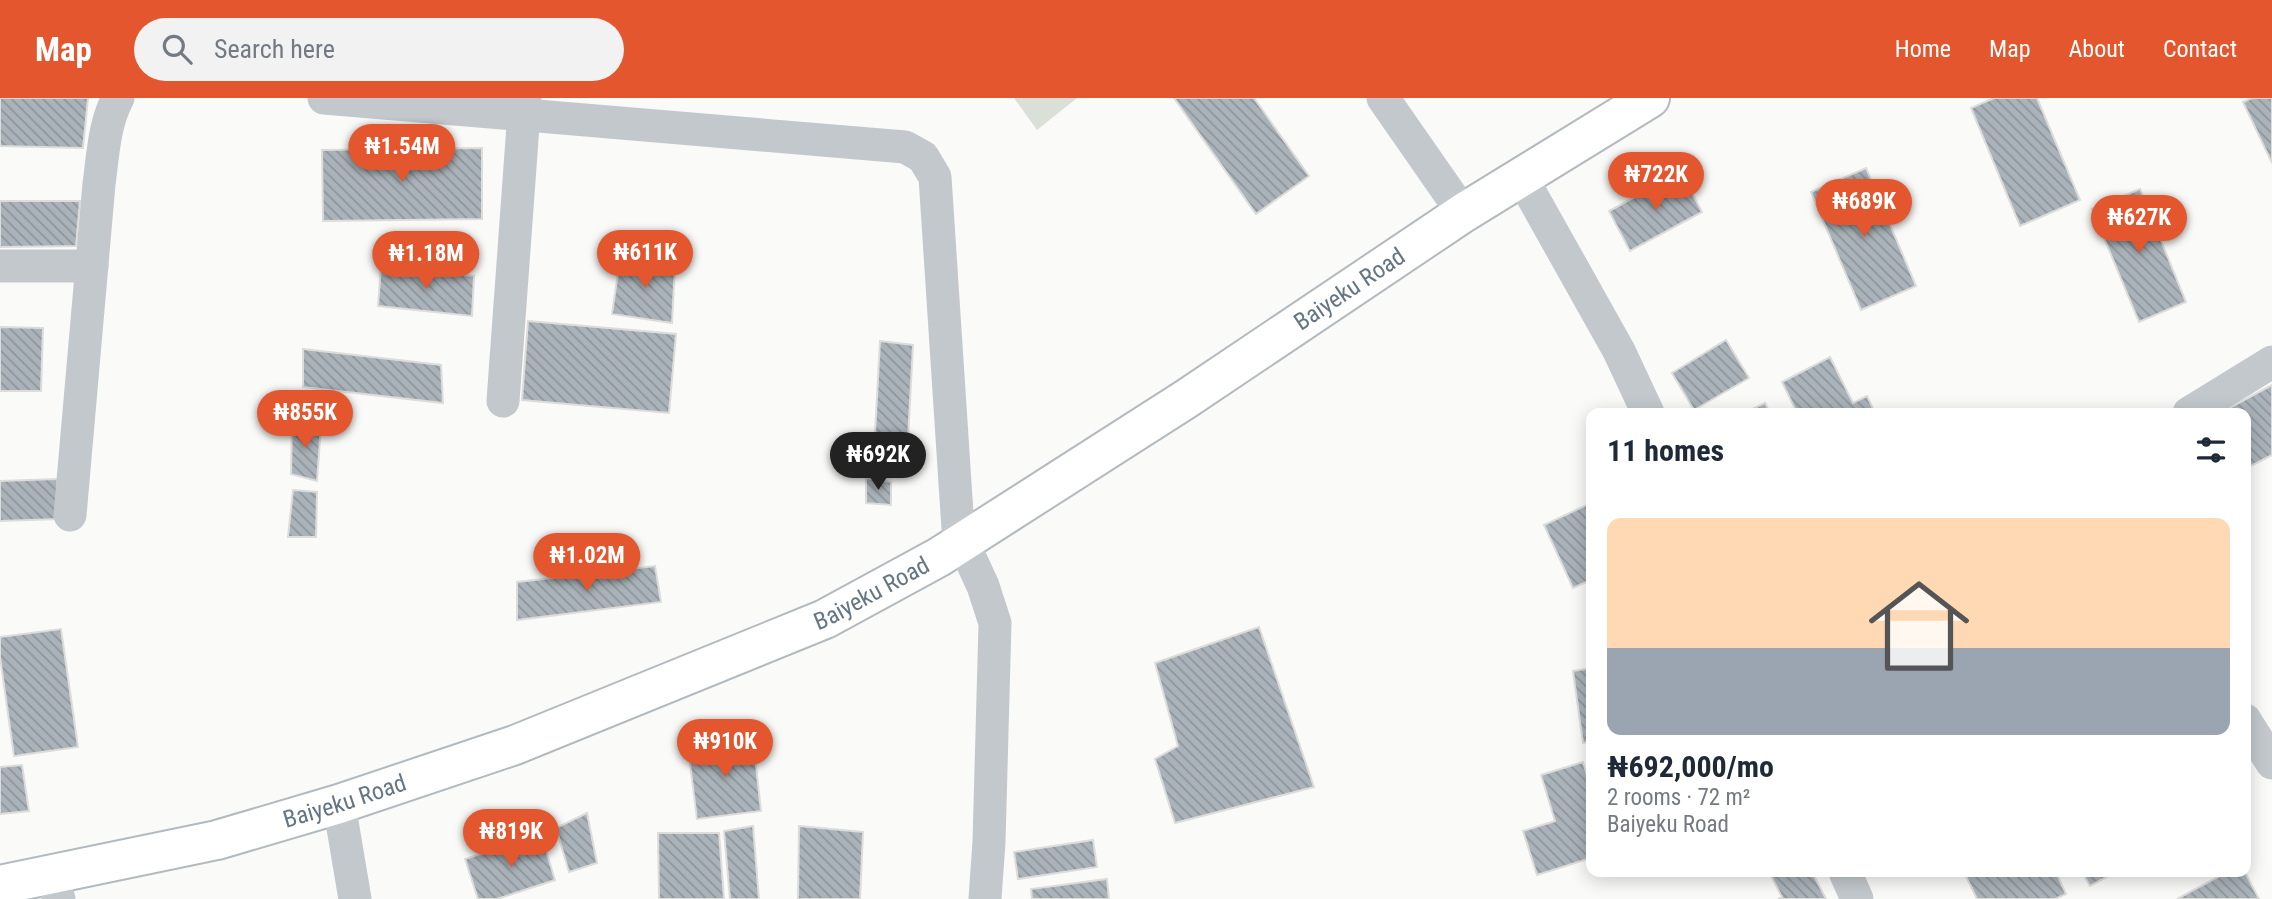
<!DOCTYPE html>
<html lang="en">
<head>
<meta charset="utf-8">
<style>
	:root { --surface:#fff; --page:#f2f2f3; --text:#1f2937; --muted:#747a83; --line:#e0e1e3; --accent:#e4572e }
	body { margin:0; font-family:"Roboto Condensed",sans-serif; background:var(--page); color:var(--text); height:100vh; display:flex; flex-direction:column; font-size:26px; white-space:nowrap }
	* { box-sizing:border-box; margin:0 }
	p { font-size:23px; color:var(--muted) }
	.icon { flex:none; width:38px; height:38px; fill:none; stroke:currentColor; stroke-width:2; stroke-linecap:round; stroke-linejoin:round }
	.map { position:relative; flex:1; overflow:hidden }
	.panel { position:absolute; left:1586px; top:310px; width:665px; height:469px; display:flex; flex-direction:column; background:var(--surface); border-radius:14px; box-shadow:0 4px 18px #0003 }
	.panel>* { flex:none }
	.price { position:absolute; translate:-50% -60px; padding:0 16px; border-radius:24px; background:var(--accent); color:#fff; font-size:23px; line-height:46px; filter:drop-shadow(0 2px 4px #0008) }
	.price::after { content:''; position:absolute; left:50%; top:42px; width:21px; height:16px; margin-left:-10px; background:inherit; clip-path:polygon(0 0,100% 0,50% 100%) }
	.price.current { background:#222; color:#fff }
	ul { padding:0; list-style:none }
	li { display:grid; align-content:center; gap:14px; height:371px; padding:0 21px }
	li+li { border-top:2px solid var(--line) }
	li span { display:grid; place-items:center; height:217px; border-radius:14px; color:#555 }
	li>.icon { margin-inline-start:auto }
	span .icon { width:126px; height:126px; fill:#fffc; stroke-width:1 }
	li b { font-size:30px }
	h2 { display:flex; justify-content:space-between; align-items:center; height:84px; padding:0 21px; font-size:30px }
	header { display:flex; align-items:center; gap:42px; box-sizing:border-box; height:98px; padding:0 35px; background:var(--accent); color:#fff }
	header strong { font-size:33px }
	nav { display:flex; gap:38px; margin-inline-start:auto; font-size:24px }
	.search { width:490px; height:63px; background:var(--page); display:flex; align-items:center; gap:18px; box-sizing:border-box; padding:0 24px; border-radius:38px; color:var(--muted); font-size:26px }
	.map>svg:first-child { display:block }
</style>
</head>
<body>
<header>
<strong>Map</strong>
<div class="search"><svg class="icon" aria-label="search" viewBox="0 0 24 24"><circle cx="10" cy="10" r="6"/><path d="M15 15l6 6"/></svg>Search here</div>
<nav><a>Home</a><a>Map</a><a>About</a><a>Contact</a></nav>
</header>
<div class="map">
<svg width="2272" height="801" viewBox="0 0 2272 801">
	<defs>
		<pattern id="building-back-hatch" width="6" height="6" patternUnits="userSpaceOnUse" patternTransform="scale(1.75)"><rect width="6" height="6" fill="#aab3b9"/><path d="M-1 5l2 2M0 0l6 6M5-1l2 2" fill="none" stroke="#8e969c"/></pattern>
	</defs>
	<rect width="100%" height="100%" fill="#fafaf8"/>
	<polygon fill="#dadfd7" points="1014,0 1077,0 1037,32"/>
	<g fill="url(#building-back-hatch)" stroke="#dcdcda" stroke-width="2">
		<polygon points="0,0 88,0 83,50 0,48"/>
		<polygon points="1174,0 1254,0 1309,78 1256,116"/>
		<polygon points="1994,0 2037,0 2080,102 2020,128 1971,10"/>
		<polygon points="2252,0 2272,0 2272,65 2243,4"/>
		<polygon points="482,50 482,121 323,123 322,52"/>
		<polygon points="1866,70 1916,188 1861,212 1811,94"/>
		<polygon points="1681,74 1702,114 1630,153 1609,113"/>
		<polygon points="2140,91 2186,204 2139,224 2092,111"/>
		<polygon points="0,103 80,103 76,148 0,149"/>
		<polygon points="620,160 675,166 672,225 612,216"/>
		<polygon points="381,168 474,178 472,218 378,208"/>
		<polygon points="528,223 676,236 669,315 522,302"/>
		<polygon points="0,229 43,230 41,293 0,293"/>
		<polygon points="1726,242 1749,280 1694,312 1672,275"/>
		<polygon points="880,243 913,247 906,378 873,373"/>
		<polygon points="303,251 441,267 443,305 303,289"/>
		<polygon points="1830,259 1853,305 1867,298 1875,315 1797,315 1782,284"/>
		<polygon points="2272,287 2272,357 2245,371 2245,315 2220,315"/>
		<polygon points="1765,305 1770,315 1744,315"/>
		<polygon points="292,323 321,328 317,383 291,376"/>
		<polygon points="866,380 891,384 891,407 866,405"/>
		<polygon points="57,381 60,421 0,423 0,383"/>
		<polygon points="293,392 317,394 316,439 288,439"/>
		<polygon points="1591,405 1591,482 1573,490 1544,427"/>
		<polygon points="655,468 661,504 517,522 517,484"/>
		<polygon points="1259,529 1314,689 1175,725 1155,661 1178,648 1155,565"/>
		<polygon points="61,531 78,649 14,658 0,559 0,539"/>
		<polygon points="1591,570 1591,644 1583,645 1573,573"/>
		<polygon points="753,641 761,713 697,721 688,650"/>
		<polygon points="1583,664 1591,690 1591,760 1537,777 1523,733 1555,723 1541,677"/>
		<polygon points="22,667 29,713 0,716 0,669"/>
		<polygon points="587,715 597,765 569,774 556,730"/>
		<polygon points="753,728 759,801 730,801 724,733"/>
		<polygon points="799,728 863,734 860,801 798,801"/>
		<polygon points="658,735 719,735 724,801 659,801"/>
		<polygon points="541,736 555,782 497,801 478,801 465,761"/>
		<polygon points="1093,742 1097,769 1018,781 1014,754"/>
		<polygon points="1774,774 1812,774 1826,801 1778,801 1782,799 1770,776"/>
		<polygon points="1964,774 2056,774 2066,796 2055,801 1977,801"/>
		<polygon points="2082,774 2116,774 2090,788"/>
		<polygon points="2227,774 2245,774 2259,801 2177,801"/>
		<polygon points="1107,781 1109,801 1032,801 1031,791"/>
	</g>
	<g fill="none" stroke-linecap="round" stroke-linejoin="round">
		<defs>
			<g id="secondary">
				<path id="s1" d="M0,787L217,742L339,706L515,647L825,521L939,459L1186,301L1463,115L1650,0"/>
			</g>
		</defs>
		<use href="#secondary" stroke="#b3babf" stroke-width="42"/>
		<g stroke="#c3c8cc" stroke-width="33">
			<polyline points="324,0 905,49 923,59 935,79 959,446 971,462 983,488 995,525 989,744 985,801"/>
			<polyline points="1383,0 1463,115"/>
			<polyline points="1522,80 1619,253 1648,315"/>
			<polyline points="0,168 92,168"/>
			<polyline points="503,303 525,0"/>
			<polyline points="2189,315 2272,264"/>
			<path d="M70,417L99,86C103,57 104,26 118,0"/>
			<polyline points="2245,622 2272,665"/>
			<polyline points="339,706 355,801"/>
			<polyline points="1845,774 1857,801"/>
			<polyline points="51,776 59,801"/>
		</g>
		<use href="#secondary" stroke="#fff" stroke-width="38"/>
	</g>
	<g text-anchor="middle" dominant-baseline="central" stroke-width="7" stroke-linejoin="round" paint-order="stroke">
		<g font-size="24" fill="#657683" stroke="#fff">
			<text stroke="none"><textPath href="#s1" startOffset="1489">Baiyeku Road</textPath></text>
			<text stroke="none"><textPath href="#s1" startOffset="922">Baiyeku Road</textPath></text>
			<text stroke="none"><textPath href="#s1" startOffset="355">Baiyeku Road</textPath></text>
		</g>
	</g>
</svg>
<b class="price" style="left:402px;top:86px">₦1.54M</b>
<b class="price" style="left:1656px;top:114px">₦722K</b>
<b class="price" style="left:1864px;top:141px">₦689K</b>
<b class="price" style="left:2139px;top:157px">₦627K</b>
<b class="price" style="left:645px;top:192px">₦611K</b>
<b class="price" style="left:426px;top:193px">₦1.18M</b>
<b class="price" style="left:305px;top:352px">₦855K</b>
<b class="price current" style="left:878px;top:394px">₦692K</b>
<b class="price" style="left:587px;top:495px">₦1.02M</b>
<b class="price" style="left:725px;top:681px">₦910K</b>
<b class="price" style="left:511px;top:771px">₦819K</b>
<section class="panel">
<h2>11 homes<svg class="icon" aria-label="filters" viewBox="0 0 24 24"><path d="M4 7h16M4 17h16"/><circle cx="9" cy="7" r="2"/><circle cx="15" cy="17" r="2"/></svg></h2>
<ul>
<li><span style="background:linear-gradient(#ffd9b3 60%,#9aa5b1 0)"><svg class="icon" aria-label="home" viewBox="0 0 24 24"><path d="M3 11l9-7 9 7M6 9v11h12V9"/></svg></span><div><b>₦692,000/mo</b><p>2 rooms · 72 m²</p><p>Baiyeku Road</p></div></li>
</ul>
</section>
</div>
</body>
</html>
